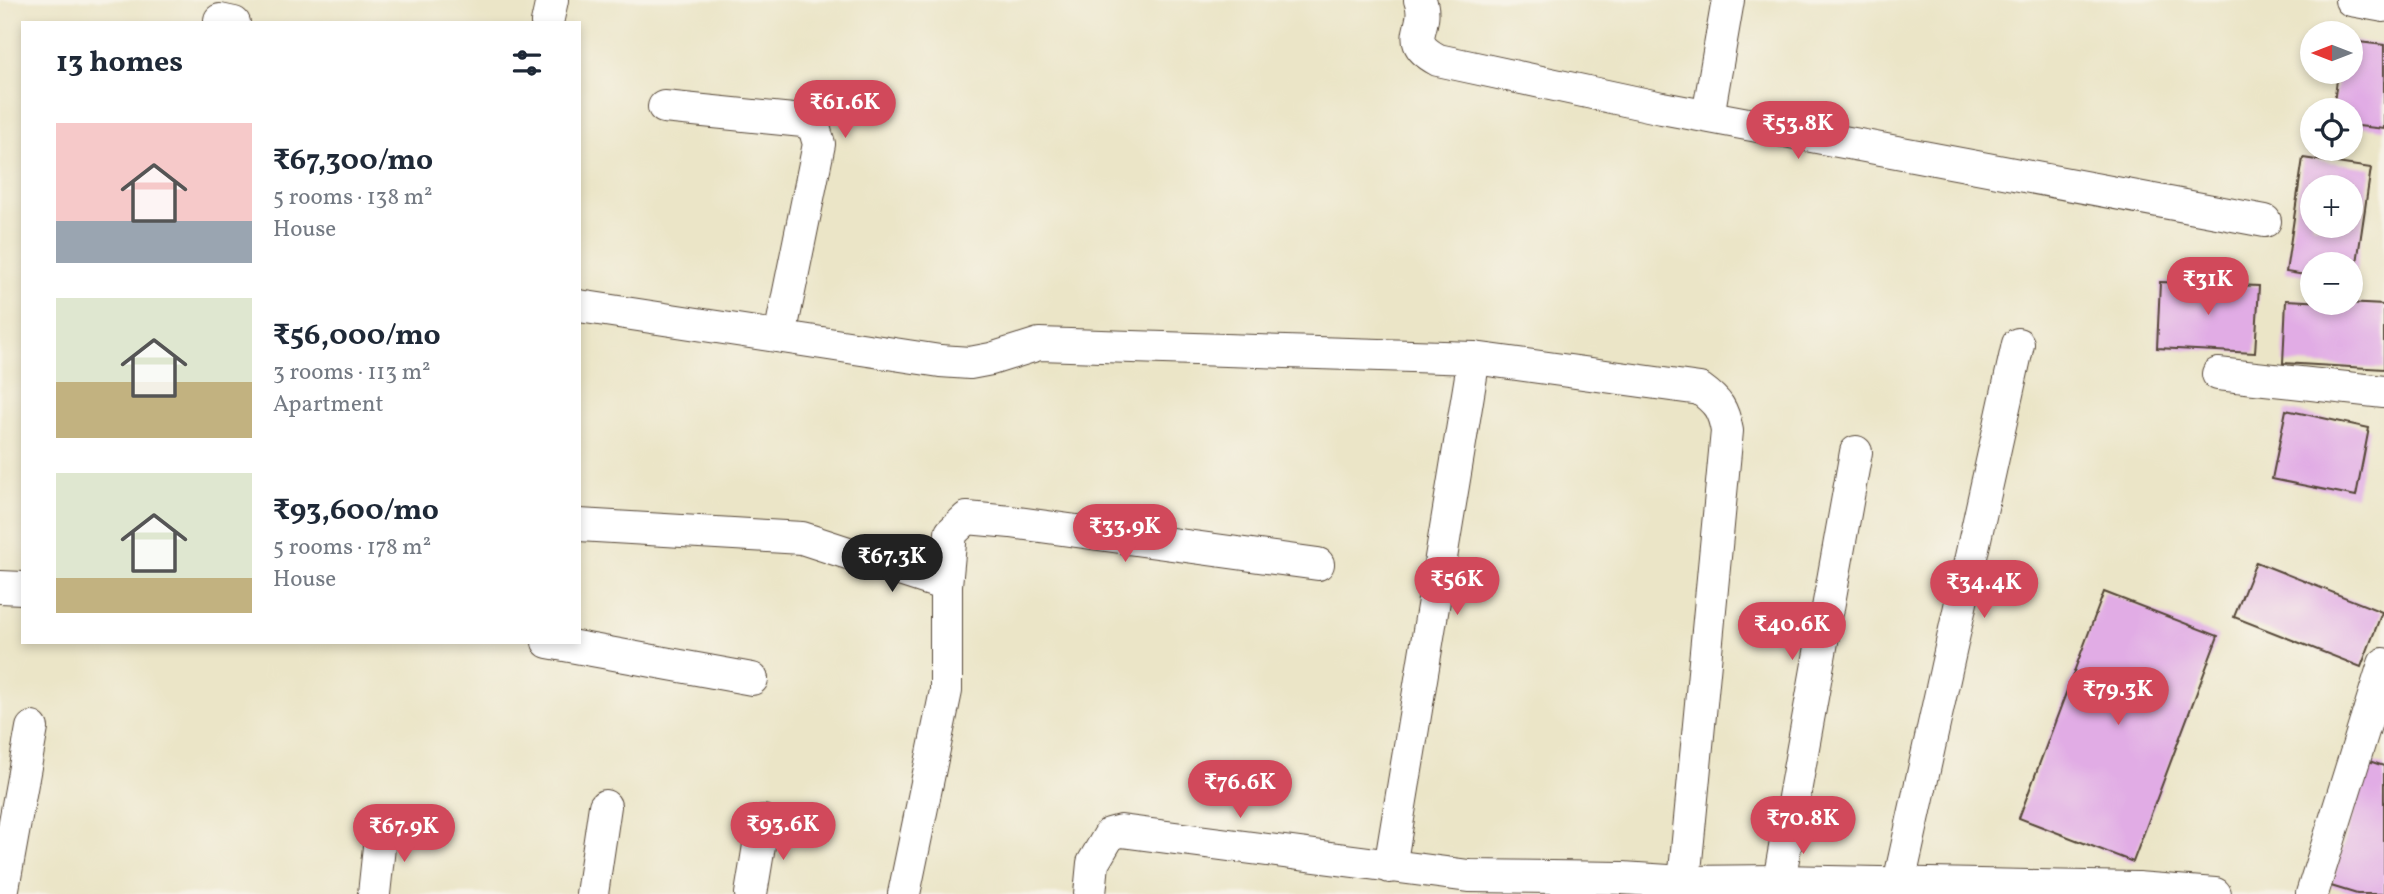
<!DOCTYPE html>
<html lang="en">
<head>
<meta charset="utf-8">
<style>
	:root { --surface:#fff; --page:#f6f6f7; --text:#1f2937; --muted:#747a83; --accent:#d1495b }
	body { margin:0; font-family:Vollkorn,serif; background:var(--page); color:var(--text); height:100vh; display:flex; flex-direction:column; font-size:26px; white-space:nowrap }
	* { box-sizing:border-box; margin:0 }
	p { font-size:23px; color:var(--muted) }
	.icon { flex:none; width:38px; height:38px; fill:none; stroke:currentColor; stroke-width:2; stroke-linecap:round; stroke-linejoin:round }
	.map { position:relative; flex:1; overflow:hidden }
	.panel { position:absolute; left:21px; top:21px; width:560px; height:623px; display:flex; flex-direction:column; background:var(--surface); border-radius:0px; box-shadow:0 4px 10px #0003 }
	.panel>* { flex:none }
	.needle { width:46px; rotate:270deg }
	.fabs { position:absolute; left:2300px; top:21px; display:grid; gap:14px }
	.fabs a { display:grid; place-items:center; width:63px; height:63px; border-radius:50%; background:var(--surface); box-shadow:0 4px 10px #0003; font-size:35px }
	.price { position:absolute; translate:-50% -60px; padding:0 16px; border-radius:24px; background:var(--accent); color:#fff; font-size:23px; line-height:46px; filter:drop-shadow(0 2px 4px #0008) }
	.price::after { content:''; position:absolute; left:50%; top:42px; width:21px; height:16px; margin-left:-10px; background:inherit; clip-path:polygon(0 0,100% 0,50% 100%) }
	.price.current { background:#222; color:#fff }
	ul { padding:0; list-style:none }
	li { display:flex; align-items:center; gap:21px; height:175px; padding:0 35px }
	li span { display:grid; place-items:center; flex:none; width:196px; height:140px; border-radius:0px; color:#555 }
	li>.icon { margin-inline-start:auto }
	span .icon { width:84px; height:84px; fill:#fffc; stroke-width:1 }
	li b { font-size:30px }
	h2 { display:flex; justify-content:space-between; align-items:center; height:84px; padding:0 35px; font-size:30px }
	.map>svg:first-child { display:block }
</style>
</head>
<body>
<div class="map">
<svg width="2384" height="894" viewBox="0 0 2384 894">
	<rect width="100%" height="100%" fill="#f7f3e8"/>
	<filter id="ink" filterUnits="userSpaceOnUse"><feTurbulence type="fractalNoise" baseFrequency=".0143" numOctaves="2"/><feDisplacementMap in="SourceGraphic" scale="14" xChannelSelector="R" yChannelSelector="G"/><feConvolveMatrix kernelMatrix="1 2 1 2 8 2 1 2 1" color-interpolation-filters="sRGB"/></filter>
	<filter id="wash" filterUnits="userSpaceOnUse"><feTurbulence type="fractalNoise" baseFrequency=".00686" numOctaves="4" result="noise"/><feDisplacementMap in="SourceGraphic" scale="28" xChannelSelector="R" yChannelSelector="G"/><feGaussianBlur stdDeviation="1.57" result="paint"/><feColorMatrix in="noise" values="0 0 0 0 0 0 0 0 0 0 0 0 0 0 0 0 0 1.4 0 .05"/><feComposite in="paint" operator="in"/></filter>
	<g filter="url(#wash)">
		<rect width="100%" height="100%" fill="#ebe5c7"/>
		<g id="blocks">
			<g fill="#e1ace5" fill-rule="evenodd">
				<polygon points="2350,41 2384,45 2384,129 2350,125 2350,110 2333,110 2338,72 2350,72"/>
				<path d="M2303,158L2371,168L2354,283L2350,282V264H2312V276L2286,272ZM2312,187H2350V226H2312Z"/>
				<polygon points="2160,282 2259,286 2255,353 2157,348"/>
				<polygon points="2286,300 2384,305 2384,369 2283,363"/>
				<polygon points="2286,410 2369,428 2356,496 2272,479"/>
				<polygon points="2256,562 2382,612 2361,667 2234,617"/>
				<polygon points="2104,592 2218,636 2133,862 2019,818"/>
				<polygon points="2369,761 2384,766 2384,894 2357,894 2331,886"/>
			</g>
		</g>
	</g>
	<g filter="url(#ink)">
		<use href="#blocks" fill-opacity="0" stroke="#554637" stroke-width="2"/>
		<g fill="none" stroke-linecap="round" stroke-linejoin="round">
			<defs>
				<g id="minor">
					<path d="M1420,0C1431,28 1400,40 1438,60L1662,108L2265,221"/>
					<polyline points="2351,0 2384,6"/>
					<polyline points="220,20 234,23"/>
					<polyline points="547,23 552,0"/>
					<polyline points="664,107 803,121 814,127 819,144 780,336"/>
					<polyline points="1708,116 1728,0"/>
					<path d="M579,306L940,361L970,363L991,359L1039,344L1474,358L1700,389C1718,402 1723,409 1727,431L1684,882"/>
					<polyline points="2218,374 2384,392"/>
					<polyline points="579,525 802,538 946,585 946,691 904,894"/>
					<polyline points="946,585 951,533 967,518 1011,522 1318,564"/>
					<polyline points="0,587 23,588"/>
					<polyline points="548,642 752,679"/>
					<polyline points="1390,867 1474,358"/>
					<polyline points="1779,881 1856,452"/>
					<polyline points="1899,883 2018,344"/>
					<polyline points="2,894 32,728"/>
					<polyline points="374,894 381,828"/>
					<polyline points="592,894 605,806"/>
					<polyline points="751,894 763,821"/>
					<polyline points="1090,894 1093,863 1110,834 1121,831 1469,876 1622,878 1684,882 1779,881 2137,888"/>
					<polyline points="2137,894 2137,888 2215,894"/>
					<polyline points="2312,894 2384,664"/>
				</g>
			</defs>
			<use href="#minor" stroke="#554637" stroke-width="34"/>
			<use href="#minor" stroke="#fff" stroke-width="32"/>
		</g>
	</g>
</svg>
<div class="fabs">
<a><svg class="needle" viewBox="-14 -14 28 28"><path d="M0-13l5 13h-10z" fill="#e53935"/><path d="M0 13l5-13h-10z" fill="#747a83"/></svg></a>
<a><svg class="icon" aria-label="locate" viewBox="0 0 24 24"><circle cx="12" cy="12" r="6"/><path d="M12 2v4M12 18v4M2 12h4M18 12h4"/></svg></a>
<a>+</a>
<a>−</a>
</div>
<b class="price" style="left:845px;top:140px">₹61.6K</b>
<b class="price" style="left:1798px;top:161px">₹53.8K</b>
<b class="price" style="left:2208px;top:317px">₹31K</b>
<b class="price" style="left:1125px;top:564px">₹33.9K</b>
<b class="price current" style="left:892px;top:594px">₹67.3K</b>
<b class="price" style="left:1457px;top:617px">₹56K</b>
<b class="price" style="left:1984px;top:620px">₹34.4K</b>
<b class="price" style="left:1792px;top:662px">₹40.6K</b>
<b class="price" style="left:2118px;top:727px">₹79.3K</b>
<b class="price" style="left:1240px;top:820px">₹76.6K</b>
<b class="price" style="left:1803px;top:856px">₹70.8K</b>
<b class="price" style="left:783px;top:862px">₹93.6K</b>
<b class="price" style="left:404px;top:864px">₹67.9K</b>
<section class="panel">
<h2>13 homes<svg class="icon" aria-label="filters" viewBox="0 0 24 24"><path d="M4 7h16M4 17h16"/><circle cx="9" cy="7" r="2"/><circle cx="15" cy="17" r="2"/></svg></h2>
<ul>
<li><span style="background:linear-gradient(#f6c9c9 70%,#9aa5b1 0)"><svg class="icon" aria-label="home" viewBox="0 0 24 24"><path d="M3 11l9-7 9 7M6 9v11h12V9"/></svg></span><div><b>₹67,300/mo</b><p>5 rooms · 138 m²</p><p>House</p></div></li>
<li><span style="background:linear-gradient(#dfe7d0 60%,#c2b280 0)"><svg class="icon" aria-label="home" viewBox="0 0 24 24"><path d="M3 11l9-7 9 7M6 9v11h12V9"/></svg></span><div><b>₹56,000/mo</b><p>3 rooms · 113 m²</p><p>Apartment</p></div></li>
<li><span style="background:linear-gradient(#dfe7d0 75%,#c2b280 0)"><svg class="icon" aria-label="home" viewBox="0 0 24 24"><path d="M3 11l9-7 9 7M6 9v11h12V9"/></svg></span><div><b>₹93,600/mo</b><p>5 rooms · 178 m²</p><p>House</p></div></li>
</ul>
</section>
</div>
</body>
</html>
